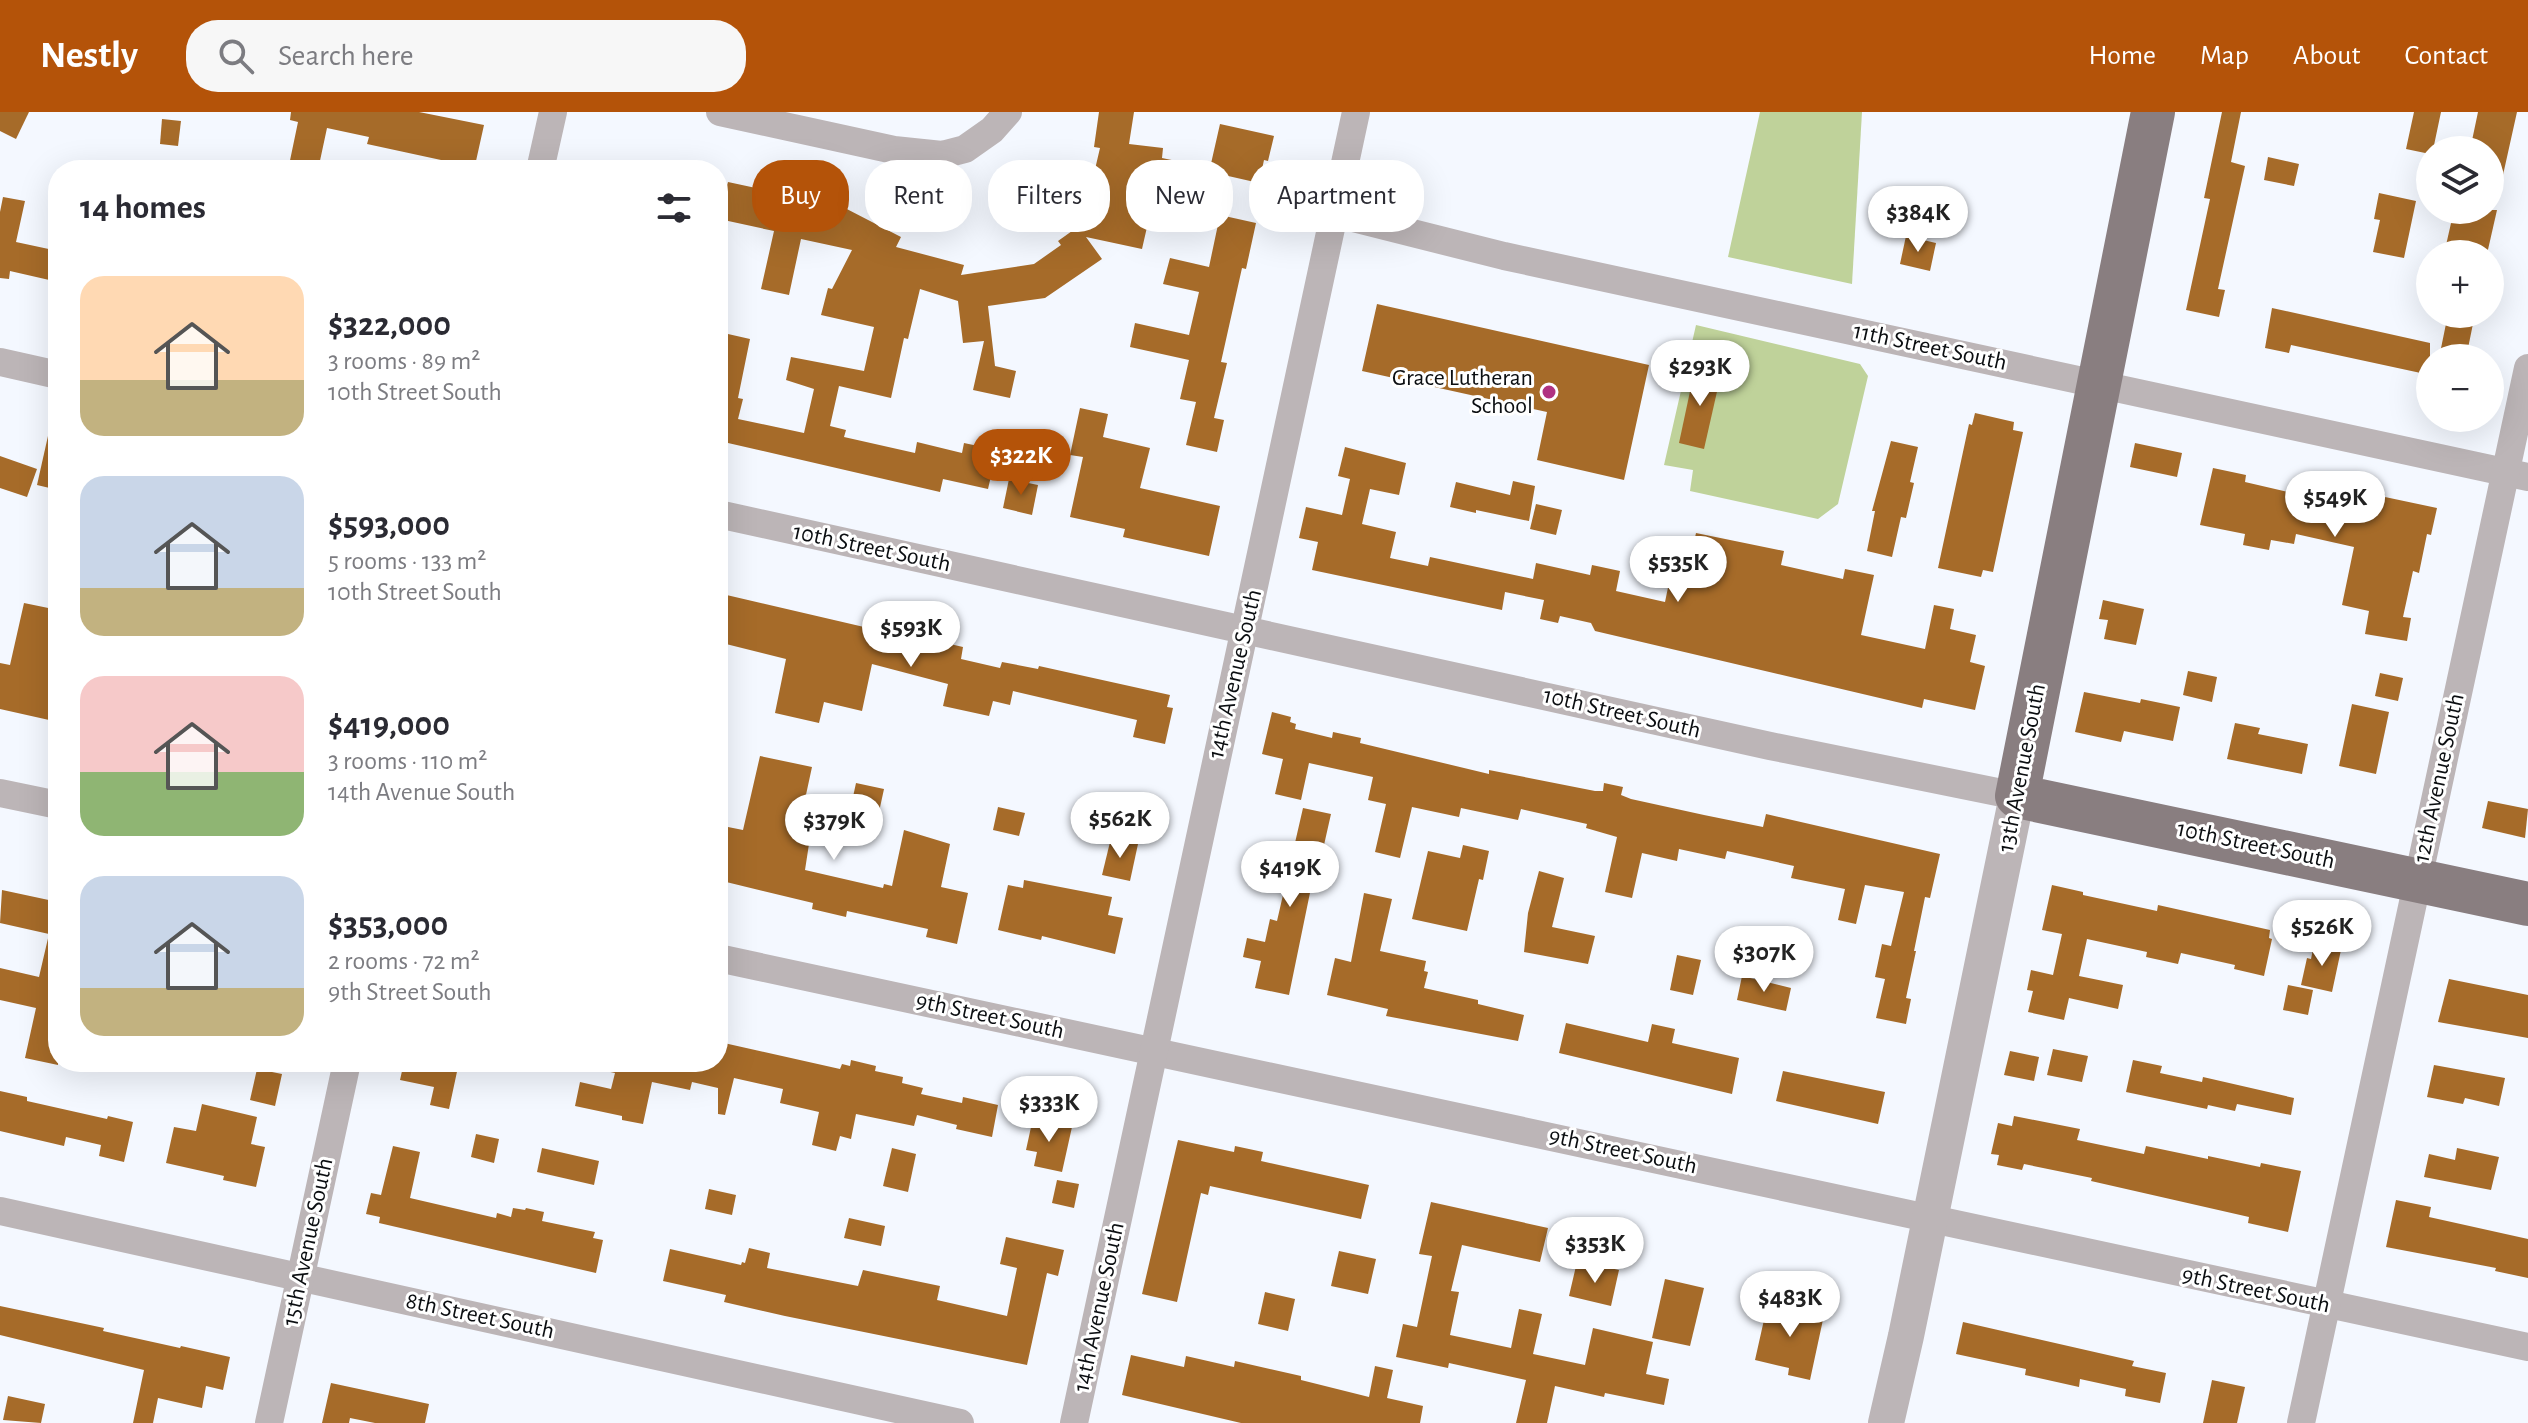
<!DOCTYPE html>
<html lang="en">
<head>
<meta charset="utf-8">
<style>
	:root { --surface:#fff; --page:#f7f7f7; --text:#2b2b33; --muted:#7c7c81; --accent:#b45309 }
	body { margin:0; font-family:"Alegreya Sans",sans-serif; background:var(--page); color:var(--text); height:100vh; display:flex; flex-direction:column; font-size:30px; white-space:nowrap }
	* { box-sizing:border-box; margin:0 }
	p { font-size:26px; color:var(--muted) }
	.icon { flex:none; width:44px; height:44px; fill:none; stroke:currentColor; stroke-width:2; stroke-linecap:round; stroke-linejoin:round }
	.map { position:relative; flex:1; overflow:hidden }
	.details { position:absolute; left:48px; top:48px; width:680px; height:912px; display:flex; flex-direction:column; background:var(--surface); border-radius:32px; box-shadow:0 8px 32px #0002 }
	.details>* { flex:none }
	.guide { position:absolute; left:752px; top:48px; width:760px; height:72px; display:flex; gap:16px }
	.tools { position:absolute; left:2416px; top:24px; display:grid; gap:16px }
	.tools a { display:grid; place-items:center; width:88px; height:88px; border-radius:50%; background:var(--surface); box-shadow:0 8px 32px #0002; font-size:40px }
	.price { position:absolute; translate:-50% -68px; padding:0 18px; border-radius:28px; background:#fff; color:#222; font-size:26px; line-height:52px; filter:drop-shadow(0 2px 4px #0008) }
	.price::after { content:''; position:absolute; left:50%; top:48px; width:24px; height:18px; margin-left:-12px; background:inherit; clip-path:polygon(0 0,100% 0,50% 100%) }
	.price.on { background:var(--accent); color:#fff }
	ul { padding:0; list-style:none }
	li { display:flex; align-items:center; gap:24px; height:200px; padding:0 32px }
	li span { display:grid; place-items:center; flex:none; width:224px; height:160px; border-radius:24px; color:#555 }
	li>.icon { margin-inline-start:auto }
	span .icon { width:96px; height:96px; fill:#fffc; stroke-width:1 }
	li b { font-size:34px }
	h2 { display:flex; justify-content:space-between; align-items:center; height:96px; padding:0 32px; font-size:34px }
	.pill { padding:0 28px; border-radius:32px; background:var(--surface); box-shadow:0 8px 32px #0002; font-size:28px; line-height:72px }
	.pill.on { background:var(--accent); color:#fff }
	header { display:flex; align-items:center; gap:48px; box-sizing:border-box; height:112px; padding:0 40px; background:var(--accent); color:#fff }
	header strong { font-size:38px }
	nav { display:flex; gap:44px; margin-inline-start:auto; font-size:28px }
	.search { width:560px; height:72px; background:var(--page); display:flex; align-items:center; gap:20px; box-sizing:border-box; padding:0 28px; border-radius:32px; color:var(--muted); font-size:30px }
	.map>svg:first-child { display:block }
</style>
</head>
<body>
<header>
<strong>Nestly</strong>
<div class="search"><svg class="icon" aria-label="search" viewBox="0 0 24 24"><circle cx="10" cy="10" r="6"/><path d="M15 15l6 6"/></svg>Search here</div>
<nav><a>Home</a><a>Map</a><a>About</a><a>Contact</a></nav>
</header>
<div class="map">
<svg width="2528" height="1311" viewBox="0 0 2528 1311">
	<rect width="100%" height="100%" fill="#f4f8ff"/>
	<g fill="#bfd29a">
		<polygon points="1760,0 1862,0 1852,172 1728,145"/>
		<polygon points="1696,213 1860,252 1868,264 1838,392 1818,407 1690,379 1693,358 1664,353"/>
	</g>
	<g fill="#a66b29">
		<polygon points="0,0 29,0 16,27 0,19"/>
		<polygon points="291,0 419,0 484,13 474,58 439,58 441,48 367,32 369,25 327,16 318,58 288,58 298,10 290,8"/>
		<polygon points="1099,0 1134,0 1129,32 1163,36 1162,46 1210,56 1220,12 1274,24 1268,49 1264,48 1259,71 1215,61 1203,114 1150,102 1142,137 1086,125 1102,147 1045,186 988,194 995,254 1016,259 1010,286 973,278 984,229 963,231 958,189 920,177 908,227 904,226 891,286 839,274 830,314 846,318 844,325 915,341 917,330 962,341 964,331 997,338 988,377 943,367 940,380 728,331 727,337 718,336 718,268 728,222 750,227 738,286 743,287 738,307 804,321 814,277 786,268 791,245 864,259 874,215 821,203 828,176 832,177 852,138 801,127 789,183 761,177 774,119 719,107 728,70 841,94 901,125 896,135 964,153 961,163 1034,152 1061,133 1058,129 1079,114 1081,117 1100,36 1094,35"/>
		<polygon points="2222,0 2241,0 2231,50 2245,54 2218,177 2225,178 2219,205 2186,198 2210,87 2204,86"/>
		<polygon points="2414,0 2441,0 2433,38 2430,38 2430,42 2406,37"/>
		<polygon points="2478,0 2517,0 2499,81 2490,80 2490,38 2470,38"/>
		<polygon points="162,7 181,9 178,34 160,32"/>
		<polygon points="2268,45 2299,52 2294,74 2264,68"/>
		<polygon points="2379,81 2416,89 2404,146 2373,140 2380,108 2374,107"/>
		<polygon points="3,85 25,89 16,130 58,139 58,170 10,159 9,167 0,166 0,100"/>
		<polygon points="2454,98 2497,98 2487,142 2444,142"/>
		<polygon points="1220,103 1256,111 1246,157 1242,156 1221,250 1227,251 1214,306 1224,308 1217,340 1186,333 1196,290 1180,287 1189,248 1130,235 1135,211 1189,223 1199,180 1163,172 1170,146 1209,155"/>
		<polygon points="1906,124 1936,131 1930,159 1900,152"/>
		<polygon points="1377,192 1649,253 1624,368 1537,348 1547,300 1362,259"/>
		<polygon points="2272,196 2430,231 2430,263 2291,233 2289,241 2265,236"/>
		<polygon points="2448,202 2475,202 2466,246 2439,246"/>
		<polygon points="1695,256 1721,262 1704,337 1679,331"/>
		<polygon points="1080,296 1108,302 1103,325 1150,336 1140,376 1220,394 1209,444 1123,425 1125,417 1070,405 1083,345 1070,343"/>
		<polygon points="1975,301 2014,310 2013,318 2023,320 1993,460 1983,458 1981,465 1938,456 1969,312 1972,313"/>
		<polygon points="50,315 58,316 58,378 37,373"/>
		<polygon points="1891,329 1918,335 1910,370 1914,371 1906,406 1901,405 1892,445 1867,439 1875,399 1872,399"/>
		<polygon points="2135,331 2182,341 2177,365 2130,355"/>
		<polygon points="1345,335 1406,351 1399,383 1370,377 1362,412 1396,420 1390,446 1428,454 1430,445 1533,467 1536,451 1590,463 1592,453 1620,459 1616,479 1665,490 1670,466 1685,469 1696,421 1784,439 1781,453 1843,467 1845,457 1874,463 1861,523 1925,537 1934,493 1954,497 1950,517 1976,523 1970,550 1985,554 1975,598 1924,587 1922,596 1595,519 1591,511 1560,504 1558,511 1540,507 1544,488 1505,480 1502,498 1312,458 1318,430 1299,426 1306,395 1342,403 1350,367 1338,364"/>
		<polygon points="0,344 37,357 27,385 0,376"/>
		<polygon points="2213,356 2246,363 2245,370 2361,397 2365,377 2385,382 2385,385 2437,396 2431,423 2427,422 2419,461 2413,459 2403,505 2411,506 2407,529 2365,522 2369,499 2342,493 2354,435 2296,422 2294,432 2271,428 2269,438 2243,433 2245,422 2200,413"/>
		<polygon points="1009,367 1038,373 1032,403 1003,396"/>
		<polygon points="1513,369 1535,374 1529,409 1476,398 1476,401 1450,395 1456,370 1510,383"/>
		<polygon points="1536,392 1562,398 1556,423 1530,417"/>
		<polygon points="718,481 937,532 937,529 963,535 961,547 1000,556 1002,550 1038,557 1039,554 1170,583 1167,595 1173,596 1165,632 1133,625 1137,608 1013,579 1010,593 993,589 989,604 943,594 948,572 872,552 862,599 824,590 819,611 775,601 786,547 718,530"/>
		<polygon points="2103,488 2144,497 2136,533 2104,527 2108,508 2099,507"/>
		<polygon points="24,491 58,498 58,610 0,597 0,551 10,553"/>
		<polygon points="2188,559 2217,565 2212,590 2183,583"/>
		<polygon points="2380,561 2403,566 2398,589 2375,584"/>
		<polygon points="2084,580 2140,591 2141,587 2180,595 2173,629 2124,619 2121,630 2075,620"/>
		<polygon points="2352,592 2389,600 2376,662 2339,654"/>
		<polygon points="1272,600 1291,605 1290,610 1296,612 1295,617 1332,626 1333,620 1361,626 1360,631 1489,662 1489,658 1595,679 1603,679 1604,671 1623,675 1621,683 1631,687 1704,703 1763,715 1766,702 1940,742 1930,786 1925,785 1914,839 1916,839 1906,886 1911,887 1906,912 1876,906 1885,867 1875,865 1882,832 1891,834 1904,780 1865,773 1856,812 1838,808 1845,777 1791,766 1794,754 1727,739 1725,747 1679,737 1677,749 1642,741 1632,786 1605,780 1617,725 1586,716 1587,712 1521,697 1518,708 1461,696 1459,705 1412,695 1400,746 1375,740 1386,692 1368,688 1373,665 1309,651 1301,688 1275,682 1283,647 1262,642"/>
		<polygon points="2235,611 2260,616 2258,622 2308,632 2302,662 2227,647"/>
		<polygon points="760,644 812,655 796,729 809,732 805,758 883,776 884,772 892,774 904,718 950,732 941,775 968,781 957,832 926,825 928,817 847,799 846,805 812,797 813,791 718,768 718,752 724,725 726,725 728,715 743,718"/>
		<polygon points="856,671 884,677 874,723 846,717"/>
		<polygon points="2488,689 2528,697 2525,726 2482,716"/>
		<polygon points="998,695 1025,701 1019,724 993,718"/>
		<polygon points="1303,696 1331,702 1324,733 1320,732 1289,883 1255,876 1261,849 1243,845 1247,826 1265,830 1270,807 1277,809"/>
		<polygon points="1111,726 1138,732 1130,769 1102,763"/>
		<polygon points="1463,733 1489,739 1483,768 1479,767 1467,819 1412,807 1428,739 1460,746"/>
		<polygon points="1539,759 1564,766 1552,815 1595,824 1588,852 1524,840 1528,801"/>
		<polygon points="1024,768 1112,785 1108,803 1123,806 1115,842 1042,824 1041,828 998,818 1008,773 1023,776"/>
		<polygon points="2052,773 2083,780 2083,783 2157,799 2158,793 2270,818 2269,826 2272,827 2264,864 2234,857 2235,853 2181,841 2178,852 2146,845 2147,840 2087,827 2079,864 2123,873 2118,897 2069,886 2064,908 2028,900 2033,879 2027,878 2031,858 2053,863 2062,822 2042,818"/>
		<polygon points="2,778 58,790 58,953 25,946 36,896 0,888 0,856 39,865 49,822 0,811"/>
		<polygon points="1364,781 1392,787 1380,839 1426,849 1424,859 1428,860 1424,876 1478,888 1478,892 1524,903 1518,929 1386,904 1388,897 1327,883 1335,846 1351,850"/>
		<polygon points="2314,832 2341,838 2332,880 2301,873 2307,846 2311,847"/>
		<polygon points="1677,843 1701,848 1693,883 1670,878"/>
		<polygon points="1742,864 1791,876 1786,899 1737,888"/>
		<polygon points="2449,867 2528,883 2528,926 2438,910"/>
		<polygon points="2288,873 2313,878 2308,903 2283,898"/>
		<polygon points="1566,911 1648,930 1652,912 1675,917 1672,931 1739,946 1732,982 1559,941"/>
		<polygon points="724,931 840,957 842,952 850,954 851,948 876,954 875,959 903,965 902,971 923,976 921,982 962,991 963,985 998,993 992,1025 956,1017 957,1013 917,1003 914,1014 856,1002 851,1027 840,1024 836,1039 812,1033 819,1000 780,991 783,977 734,966 725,1003 718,1002 718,976 692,970 690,978 652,970 643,1012 622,1008 622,1004 575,994 580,970 611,977 615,961 601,958 602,950 718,950 718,940 722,941"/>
		<polygon points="2053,937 2088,944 2082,970 2047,963"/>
		<polygon points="2010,939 2039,945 2034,969 2004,963"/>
		<polygon points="2133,948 2162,954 2160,961 2202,970 2203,965 2294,986 2291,1003 2237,992 2235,999 2208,993 2207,997 2126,980"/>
		<polygon points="404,950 435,950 458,955 449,997 430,993 434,975 400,968"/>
		<polygon points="2434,953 2505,966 2499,994 2465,986 2463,992 2427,985"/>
		<polygon points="257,957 282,962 275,994 250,988"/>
		<polygon points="1783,959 1885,980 1878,1012 1776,989"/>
		<polygon points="0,979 27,985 27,989 107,1007 108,1004 133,1010 124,1050 99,1044 101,1033 66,1025 64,1034 0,1019"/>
		<polygon points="202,992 257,1005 251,1032 265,1035 256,1075 223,1068 224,1064 166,1051 174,1015 196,1019"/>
		<polygon points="2014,1004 2080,1017 2077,1028 2144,1042 2146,1034 2208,1047 2208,1044 2260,1055 2261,1051 2301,1059 2288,1120 2248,1111 2249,1105 2091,1069 2092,1066 2024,1052 2022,1058 1997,1053 1999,1043 1991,1042 1998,1011 2012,1014"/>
		<polygon points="1033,1006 1072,1015 1062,1060 1034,1054 1037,1040 1026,1038"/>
		<polygon points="476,1022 499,1027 494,1051 471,1045"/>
		<polygon points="1178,1028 1234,1040 1235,1034 1263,1040 1261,1049 1369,1073 1361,1107 1210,1074 1208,1083 1201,1081 1177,1190 1142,1182"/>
		<polygon points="393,1034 420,1040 410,1086 496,1106 497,1101 511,1105 513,1096 525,1098 526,1096 544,1100 542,1109 595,1120 593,1126 603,1128 596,1161 379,1111 380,1105 366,1102 371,1081 381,1083"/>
		<polygon points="542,1036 599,1049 594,1073 537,1060"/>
		<polygon points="892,1036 916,1042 908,1080 883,1074"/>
		<polygon points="2457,1036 2499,1045 2491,1078 2424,1065 2429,1042 2455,1048"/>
		<polygon points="1057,1068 1079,1072 1074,1096 1052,1091"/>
		<polygon points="709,1077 736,1083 732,1103 705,1097"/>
		<polygon points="2396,1088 2431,1095 2429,1105 2528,1127 2528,1166 2495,1159 2496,1156 2386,1135"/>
		<polygon points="1431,1090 1548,1116 1540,1150 1462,1133 1451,1179 1459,1180 1450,1223 1511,1236 1519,1197 1542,1202 1533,1242 1585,1253 1593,1216 1653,1230 1646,1262 1669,1267 1664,1293 1605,1281 1604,1285 1555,1274 1547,1311 1516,1311 1526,1268 1449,1251 1448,1256 1396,1245 1403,1212 1417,1215 1432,1144 1419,1142"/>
		<polygon points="849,1106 885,1114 881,1134 844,1126"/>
		<polygon points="1006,1125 1064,1138 1058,1164 1047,1161 1027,1253 785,1204 724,1190 726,1183 663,1169 670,1137 741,1153 742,1150 745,1151 749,1136 770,1141 767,1156 858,1174 863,1158 940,1174 937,1188 1007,1204 1017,1156 1000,1152"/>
		<polygon points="1339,1139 1376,1147 1368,1182 1331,1174"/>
		<polygon points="1576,1154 1600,1159 1601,1154 1619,1158 1611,1194 1569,1184"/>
		<polygon points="1665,1167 1704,1176 1690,1234 1652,1226"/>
		<polygon points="1265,1180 1295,1187 1288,1219 1258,1212"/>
		<polygon points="1768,1190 1824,1203 1810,1268 1788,1263 1789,1256 1755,1248"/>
		<polygon points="0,1194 104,1216 103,1219 180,1236 181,1234 230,1245 223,1278 206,1274 202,1296 158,1286 153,1311 133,1311 144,1258 0,1223"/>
		<polygon points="1963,1210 2134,1249 2132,1254 2166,1261 2160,1291 2125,1284 2126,1277 2080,1267 2079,1275 2025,1263 2026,1257 1956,1242"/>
		<polygon points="1131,1243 1184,1255 1186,1244 1234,1255 1235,1249 1301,1264 1301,1268 1369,1285 1375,1254 1393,1258 1387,1286 1423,1294 1420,1311 1241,1311 1122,1283"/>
		<polygon points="2212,1268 2245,1275 2237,1311 2203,1311"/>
		<polygon points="331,1271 429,1292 425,1311 375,1311 350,1306 349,1311 322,1311"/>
		<polygon points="8,1284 45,1292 41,1311 3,1308"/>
	</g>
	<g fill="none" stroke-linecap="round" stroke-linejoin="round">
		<g stroke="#bcb5b7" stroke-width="28">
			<polyline points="720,0 894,38 942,43 965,37 992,18 1008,0"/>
			<polyline points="540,58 553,0"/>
			<polyline points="1333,101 1504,144 2528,365"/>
			<polyline points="0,250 58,263"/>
			<polyline points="718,402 1770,634 2017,684"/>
			<polyline points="0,681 58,693"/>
			<polyline points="718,846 2528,1235"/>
			<polyline points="0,1099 960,1311"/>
			<polyline points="269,1311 347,950"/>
			<polyline points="1074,1311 1356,0"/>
			<polyline points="2301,1311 2528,256"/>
		</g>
		<polyline stroke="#bcb5b7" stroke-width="36" points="1886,1311 1906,1224 2017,684"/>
		<polyline stroke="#897e80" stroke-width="44" points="2153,0 2017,684 2528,792"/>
	</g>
	<circle fill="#b03281" stroke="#fff" stroke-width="3" cx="1549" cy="280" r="8"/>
	<g text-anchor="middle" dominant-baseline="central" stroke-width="6" stroke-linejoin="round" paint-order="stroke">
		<g font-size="24" fill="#0b0e11" stroke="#fff">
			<text transform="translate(1930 235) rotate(12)">11th Street South</text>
			<text transform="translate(872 436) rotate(12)">10th Street South</text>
			<text transform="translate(1235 562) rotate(-77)">14th Avenue South</text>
			<text transform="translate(1622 601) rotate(13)">10th Street South</text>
			<text transform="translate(2022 656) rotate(-79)">13th Avenue South</text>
			<text transform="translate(2439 666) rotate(-78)">12th Avenue South</text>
			<text transform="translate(2256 733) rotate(12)">10th Street South</text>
			<text transform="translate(990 904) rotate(12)">9th Street South</text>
			<text transform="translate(1623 1039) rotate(12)">9th Street South</text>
			<text transform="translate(308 1130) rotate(-78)">15th Avenue South</text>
			<text transform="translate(2256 1178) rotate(12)">9th Street South</text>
			<text transform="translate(1099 1195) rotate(-78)">14th Avenue South</text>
			<text transform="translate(480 1204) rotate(12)">8th Street South</text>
		</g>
		<g font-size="24" fill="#0b0e11" stroke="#fff" text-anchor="end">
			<text x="1533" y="266">Grace Lutheran<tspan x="1533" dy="28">School</tspan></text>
		</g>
	</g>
</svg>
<div class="tools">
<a><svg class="icon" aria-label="layers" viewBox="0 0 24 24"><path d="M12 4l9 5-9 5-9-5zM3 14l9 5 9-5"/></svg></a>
<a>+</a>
<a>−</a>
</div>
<b class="price" style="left:1918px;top:142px">$384K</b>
<b class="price" style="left:1700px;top:296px">$293K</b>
<b class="price on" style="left:1021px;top:385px">$322K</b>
<b class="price" style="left:2335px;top:427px">$549K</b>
<b class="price" style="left:1678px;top:492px">$535K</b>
<b class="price" style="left:911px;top:557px">$593K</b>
<b class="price" style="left:1120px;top:748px">$562K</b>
<b class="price" style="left:834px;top:750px">$379K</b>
<b class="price" style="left:1290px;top:797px">$419K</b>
<b class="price" style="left:2322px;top:856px">$526K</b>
<b class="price" style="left:1764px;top:882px">$307K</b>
<b class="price" style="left:1049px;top:1032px">$333K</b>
<b class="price" style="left:1595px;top:1173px">$353K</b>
<b class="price" style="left:1790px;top:1227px">$483K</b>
<div class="guide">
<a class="pill on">Buy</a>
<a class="pill">Rent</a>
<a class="pill">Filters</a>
<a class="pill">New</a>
<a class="pill">Apartment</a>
</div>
<section class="details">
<h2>14 homes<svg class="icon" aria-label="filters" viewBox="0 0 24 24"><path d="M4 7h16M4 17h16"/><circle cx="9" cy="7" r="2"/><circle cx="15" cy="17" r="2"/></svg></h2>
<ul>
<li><span style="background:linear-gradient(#ffd9b3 65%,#c2b280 0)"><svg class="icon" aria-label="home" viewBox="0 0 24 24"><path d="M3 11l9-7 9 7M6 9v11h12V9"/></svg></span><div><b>$322,000</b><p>3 rooms · 89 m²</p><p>10th Street South</p></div></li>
<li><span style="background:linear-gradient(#c9d6e8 70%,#c2b280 0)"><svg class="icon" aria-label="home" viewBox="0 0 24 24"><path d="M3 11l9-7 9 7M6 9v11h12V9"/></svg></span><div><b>$593,000</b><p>5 rooms · 133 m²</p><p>10th Street South</p></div></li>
<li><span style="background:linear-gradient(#f6c9c9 60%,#8fb573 0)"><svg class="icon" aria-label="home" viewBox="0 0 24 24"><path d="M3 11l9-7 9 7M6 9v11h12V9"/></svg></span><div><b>$419,000</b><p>3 rooms · 110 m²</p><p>14th Avenue South</p></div></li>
<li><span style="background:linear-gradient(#c9d6e8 70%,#c2b280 0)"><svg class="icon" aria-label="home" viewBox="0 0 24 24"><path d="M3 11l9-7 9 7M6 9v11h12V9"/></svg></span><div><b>$353,000</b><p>2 rooms · 72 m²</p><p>9th Street South</p></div></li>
</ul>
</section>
</div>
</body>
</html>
